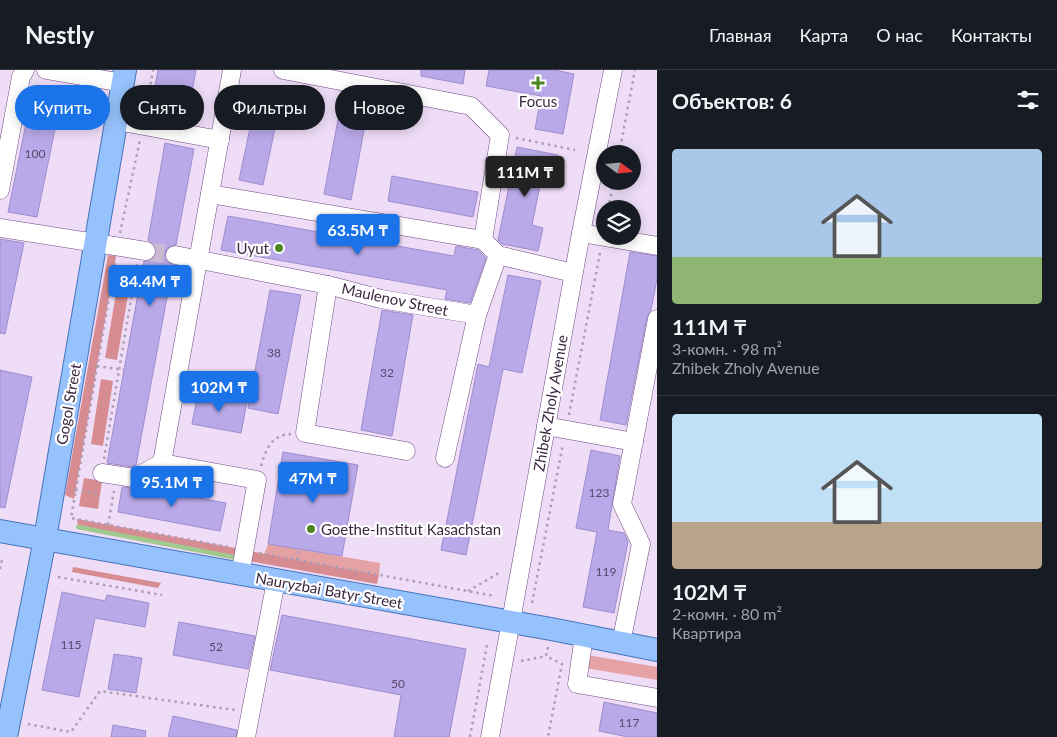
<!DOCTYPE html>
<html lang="ru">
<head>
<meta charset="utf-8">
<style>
	:root { --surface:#171b24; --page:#20242c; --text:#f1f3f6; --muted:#9ea1a6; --line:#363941; --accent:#1a73e8 }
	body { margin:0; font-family:Lato,sans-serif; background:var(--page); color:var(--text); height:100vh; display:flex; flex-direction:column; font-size:19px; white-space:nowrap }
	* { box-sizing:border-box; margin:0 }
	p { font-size:16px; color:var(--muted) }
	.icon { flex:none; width:28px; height:28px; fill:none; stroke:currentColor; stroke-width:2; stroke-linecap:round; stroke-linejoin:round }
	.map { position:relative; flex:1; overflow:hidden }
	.panel { display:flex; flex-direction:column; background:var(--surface); width:400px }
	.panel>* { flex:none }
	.hud { position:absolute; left:15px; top:15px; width:475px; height:45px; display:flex; gap:10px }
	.needle { width:32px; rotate:106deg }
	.tools { position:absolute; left:596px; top:75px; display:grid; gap:10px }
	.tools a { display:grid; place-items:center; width:45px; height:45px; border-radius:50%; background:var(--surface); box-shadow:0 2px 12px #0003; font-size:25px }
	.price { position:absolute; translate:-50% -42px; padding:0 11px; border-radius:5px; background:var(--accent); color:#fff; font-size:16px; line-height:32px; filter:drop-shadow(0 1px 2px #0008) }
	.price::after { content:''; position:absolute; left:50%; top:30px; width:15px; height:11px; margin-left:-8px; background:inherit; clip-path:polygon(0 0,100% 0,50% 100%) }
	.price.on { background:#222; color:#fff }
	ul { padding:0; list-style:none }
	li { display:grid; align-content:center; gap:10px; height:265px; padding:0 15px }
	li+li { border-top:1px solid var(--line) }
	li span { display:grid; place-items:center; height:155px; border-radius:5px; color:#555 }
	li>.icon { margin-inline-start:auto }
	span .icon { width:90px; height:90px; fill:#fffc; stroke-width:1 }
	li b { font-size:21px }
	h2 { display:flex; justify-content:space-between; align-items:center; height:60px; padding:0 15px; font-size:21px }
	.pill { padding:0 18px; border-radius:22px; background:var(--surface); box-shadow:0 2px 12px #0003; font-size:18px; line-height:45px }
	.pill.on { background:var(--accent); color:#fff }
	header { display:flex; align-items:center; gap:30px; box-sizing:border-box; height:70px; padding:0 25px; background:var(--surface); border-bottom:1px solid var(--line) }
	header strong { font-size:24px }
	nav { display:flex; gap:28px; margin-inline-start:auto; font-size:18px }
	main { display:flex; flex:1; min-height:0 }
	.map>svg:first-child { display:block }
</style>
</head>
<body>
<header>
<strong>Nestly</strong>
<nav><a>Главная</a><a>Карта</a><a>О нас</a><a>Контакты</a></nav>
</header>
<main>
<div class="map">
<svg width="657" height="667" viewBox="0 0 657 667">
	<rect width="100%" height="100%" fill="#efddf7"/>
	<g fill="#e5a2a5">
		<polygon points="268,474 380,493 379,505 264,484"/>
		<polygon points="582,584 657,597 657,610 579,597"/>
	</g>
	<g fill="#d78c91">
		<polygon points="108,185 116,186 74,429 65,425"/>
		<polygon points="120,200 132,202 117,290 105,288"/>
		<polygon points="101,309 113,311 103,376 91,374"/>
		<polygon points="84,408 102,411 98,439 79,436"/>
		<polygon points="77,449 241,479 238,488 78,457"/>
		<polygon points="250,481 379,505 377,514 249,491"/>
		<polygon points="73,497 161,513 158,518 72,502"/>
	</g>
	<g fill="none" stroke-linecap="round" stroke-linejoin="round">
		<polyline stroke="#a1c98e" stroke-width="4.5" points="78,457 238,488"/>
	</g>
	<g fill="#b9a9e9" stroke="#9e8dcf">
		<polygon points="158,0 196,0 187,49 150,43"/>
		<polygon points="421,0 465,0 463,14 421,6"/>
		<polygon points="489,0 554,0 574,4 563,64 535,59 541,26 486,16"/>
		<polygon points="33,19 62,25 37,147 8,142"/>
		<polygon points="257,25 281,30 263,115 239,110"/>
		<polygon points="340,39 367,44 351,130 324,124"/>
		<polygon points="165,73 194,79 176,175 167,178 165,182 165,189 173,195 136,395 132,397 107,393 144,191 150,191 156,183 156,177 148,170"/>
		<polygon points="517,77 558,85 553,108 542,106 532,155 543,158 538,181 502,174 498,170"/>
		<polygon points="392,106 478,122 473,147 388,131"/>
		<polygon points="228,146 454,186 456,176 478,180 486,188 470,233 445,229 447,220 221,180"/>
		<polygon points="0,169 24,173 5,264 0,263"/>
		<polygon points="630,182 657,186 657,209 651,240 647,247 626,355 600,350"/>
		<polygon points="508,205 541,211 522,303 503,299 466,485 441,480 478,294 489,297"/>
		<polygon points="270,220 301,225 278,344 248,338"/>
		<polygon points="382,240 413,245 392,366 361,360"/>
		<polygon points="0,300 32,307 5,438 0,437"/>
		<polygon points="198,322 247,332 241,363 192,354"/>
		<polygon points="591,380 620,386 608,460 624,463 628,472 614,543 583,537 597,462 576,458"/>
		<polygon points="283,382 358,395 342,486 268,474"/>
		<polygon points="122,417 132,418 140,417 226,433 220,461 118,442"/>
		<polygon points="62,522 105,531 107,525 149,533 145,557 95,548 79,627 42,620"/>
		<polygon points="282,545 466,579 449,667 394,667 401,625 270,600"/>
		<polygon points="179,552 255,566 248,599 173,585"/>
		<polygon points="114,584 142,588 136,623 108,619"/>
		<polygon points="604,632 657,643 657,667 628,667 599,661"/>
		<polygon points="173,646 237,660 236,667 168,667"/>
		<polygon points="113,655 146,661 145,667 111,667"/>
	</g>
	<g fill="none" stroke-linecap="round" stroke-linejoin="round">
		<polyline stroke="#cbb9d3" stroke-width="18" stroke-dasharray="18 9" stroke-linecap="butt" points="146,181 175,185"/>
		<defs>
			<g id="minor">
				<polyline points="46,0 123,13"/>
				<polyline points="232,0 162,393 257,410 240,505"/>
				<polyline points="283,0 471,36 500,65 483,170 498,185"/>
				<polyline points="117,51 220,70"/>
				<polyline points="0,120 21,7 25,0"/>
				<polyline points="210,124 483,170"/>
				<polyline points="0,158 146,181"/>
				<polyline points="581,163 657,176"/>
				<polyline points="175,185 328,215 381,229 477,245 498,185 573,203"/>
				<polyline points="328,215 305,363 406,381"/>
				<polyline points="546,356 634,372"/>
				<polyline points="445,388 477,245"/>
				<polyline points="102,403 134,408 162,393"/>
				<polyline points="584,566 577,614 657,628"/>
				<polyline points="621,573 641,474 622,434 657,249"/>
				<polyline points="246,667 276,511"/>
				<polyline points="490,667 581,163 613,0"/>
			</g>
			<g id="major">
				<polyline points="0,461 551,559 657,580"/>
				<polyline points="6,667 45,469 125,0"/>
			</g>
		</defs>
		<use href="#minor" stroke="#704980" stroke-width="19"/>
		<use href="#major" stroke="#4772b9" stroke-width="24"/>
		<g stroke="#ae9cb6" stroke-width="2.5" stroke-dasharray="2.5 4" stroke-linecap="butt">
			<polyline points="146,40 153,0"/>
			<polyline points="516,68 575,80"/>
			<polyline points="619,84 635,0"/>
			<polyline points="608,139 614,111"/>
			<polyline points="120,163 140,70"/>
			<polyline points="115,193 71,448 229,477"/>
			<polyline points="97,296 124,300"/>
			<polyline points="569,345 600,183"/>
			<polyline points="104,389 137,194"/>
			<path d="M261,396C266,379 271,365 291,364"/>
			<polyline points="75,420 100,424"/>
			<polyline points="108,455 114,421"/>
			<polyline points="259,483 495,526"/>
			<polyline points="297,490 299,479"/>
			<polyline points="0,499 2,490"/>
			<polyline points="58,507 162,525"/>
			<polyline points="468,521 499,503"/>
			<polyline points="532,533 563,374"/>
			<polyline points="548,577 546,586 562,594 548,667"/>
			<polyline points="521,591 546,586"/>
			<polyline points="28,654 71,662 100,621 235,640"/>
			<polyline points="470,667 487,575"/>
		</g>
		<use href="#minor" stroke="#fff" stroke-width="18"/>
		<use href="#major" stroke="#95c2fc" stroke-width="22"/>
	</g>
	<g fill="#4a8521" stroke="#fff" stroke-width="2">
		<path d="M535.5 5.5h5v5h5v5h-5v5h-5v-5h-5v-5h5z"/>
		<circle cx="279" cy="178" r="5"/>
		<circle cx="311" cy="459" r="5"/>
	</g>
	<g text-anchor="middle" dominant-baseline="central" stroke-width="4.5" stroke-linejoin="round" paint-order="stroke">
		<g font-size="12" fill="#5a486b">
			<text x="35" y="83">100</text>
			<text x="274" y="282">38</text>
			<text x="387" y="302">32</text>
			<text x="599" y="422">123</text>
			<text x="606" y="501">119</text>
			<text x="71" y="574">115</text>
			<text x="216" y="576">52</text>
			<text x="398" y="613">50</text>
			<text x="629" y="652">117</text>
		</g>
		<g font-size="15" fill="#3a2841" stroke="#fff">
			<text x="538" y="31">Focus</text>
			<text x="269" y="178" text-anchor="end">Uyut</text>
			<text x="321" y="459" text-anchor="start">Goethe-Institut Kasachstan</text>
		</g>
		<g font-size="15" fill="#3a2841" stroke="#fff">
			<text transform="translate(395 229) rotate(12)">Maulenov Street</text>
			<text transform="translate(550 333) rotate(-80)">Zhibek Zholy Avenue</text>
			<text transform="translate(68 334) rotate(-80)">Gogol Street</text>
			<text transform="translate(329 520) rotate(10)">Nauryzbai Batyr Street</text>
		</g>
	</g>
</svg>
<div class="tools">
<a><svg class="needle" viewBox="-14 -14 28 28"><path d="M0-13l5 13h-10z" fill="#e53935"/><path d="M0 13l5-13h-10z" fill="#9ea1a6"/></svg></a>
<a><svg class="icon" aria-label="layers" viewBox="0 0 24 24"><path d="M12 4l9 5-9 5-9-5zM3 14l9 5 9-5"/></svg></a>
</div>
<b class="price on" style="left:525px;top:128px">111M ₸</b>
<b class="price" style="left:358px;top:186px">63.5M ₸</b>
<b class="price" style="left:150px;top:237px">84.4M ₸</b>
<b class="price" style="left:219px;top:343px">102M ₸</b>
<b class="price" style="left:313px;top:434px">47M ₸</b>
<b class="price" style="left:172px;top:438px">95.1M ₸</b>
<div class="hud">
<a class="pill on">Купить</a>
<a class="pill">Снять</a>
<a class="pill">Фильтры</a>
<a class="pill">Новое</a>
</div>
</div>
<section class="panel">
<h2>Объектов: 6<svg class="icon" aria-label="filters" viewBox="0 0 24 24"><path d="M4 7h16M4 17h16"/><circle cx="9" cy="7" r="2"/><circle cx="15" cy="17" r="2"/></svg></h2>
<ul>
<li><span style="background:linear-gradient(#a9c7e8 70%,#8fb573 0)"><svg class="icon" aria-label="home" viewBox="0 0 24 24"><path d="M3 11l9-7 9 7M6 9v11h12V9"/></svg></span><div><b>111M ₸</b><p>3-комн. · 98 m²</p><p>Zhibek Zholy Avenue</p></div></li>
<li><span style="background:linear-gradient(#bfe0f5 70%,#b9a48a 0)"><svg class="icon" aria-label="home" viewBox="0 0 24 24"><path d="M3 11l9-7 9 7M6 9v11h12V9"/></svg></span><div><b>102M ₸</b><p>2-комн. · 80 m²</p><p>Квартира</p></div></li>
</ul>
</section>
</main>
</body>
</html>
